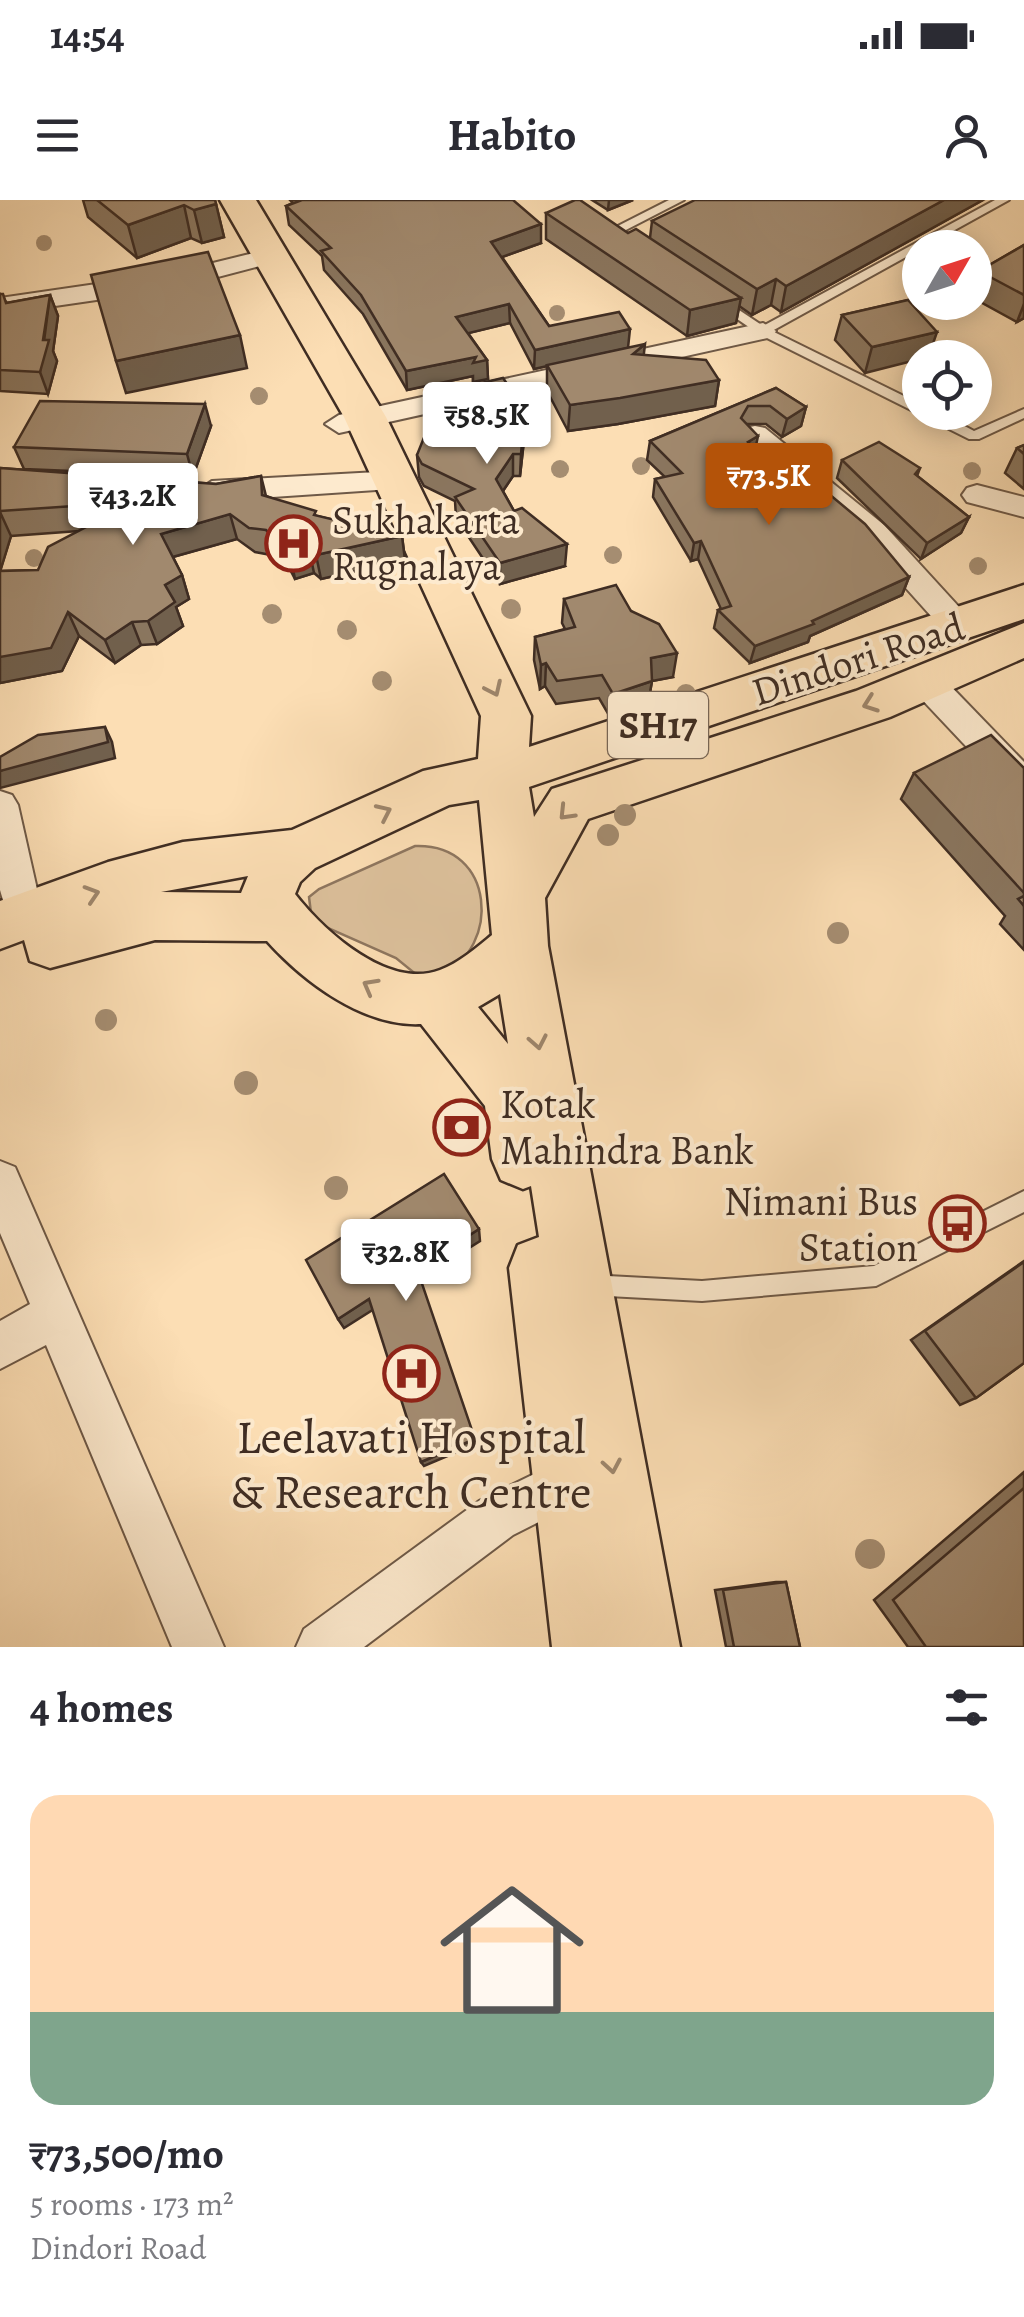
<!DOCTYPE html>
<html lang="en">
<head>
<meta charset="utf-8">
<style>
	:root { --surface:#fff; --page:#f7f7f7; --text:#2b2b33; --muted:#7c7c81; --accent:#b45309 }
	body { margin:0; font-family:Alegreya,serif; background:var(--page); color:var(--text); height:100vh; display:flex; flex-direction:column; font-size:38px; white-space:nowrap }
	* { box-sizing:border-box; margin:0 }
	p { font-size:32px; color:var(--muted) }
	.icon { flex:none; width:55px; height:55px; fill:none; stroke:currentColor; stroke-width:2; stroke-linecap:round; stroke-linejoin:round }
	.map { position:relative; height:1447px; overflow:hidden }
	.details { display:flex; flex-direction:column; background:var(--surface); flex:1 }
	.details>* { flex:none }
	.needle { width:65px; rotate:51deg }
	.controls { position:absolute; left:902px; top:30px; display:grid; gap:20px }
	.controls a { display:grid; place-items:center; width:90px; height:90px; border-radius:50%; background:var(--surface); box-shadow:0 5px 25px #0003; font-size:50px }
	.price { position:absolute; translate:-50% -85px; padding:0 22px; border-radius:10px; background:#fff; color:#222; font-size:32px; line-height:65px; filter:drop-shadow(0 2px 5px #0008) }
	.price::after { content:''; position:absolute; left:50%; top:60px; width:30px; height:22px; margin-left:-15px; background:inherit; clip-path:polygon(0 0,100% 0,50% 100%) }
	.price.on { background:var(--accent); color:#fff }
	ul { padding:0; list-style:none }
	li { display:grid; align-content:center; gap:20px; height:530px; padding:0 30px }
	li span { display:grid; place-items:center; height:310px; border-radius:30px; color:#555 }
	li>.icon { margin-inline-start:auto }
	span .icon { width:180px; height:180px; fill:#fffc; stroke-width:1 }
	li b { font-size:42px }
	h2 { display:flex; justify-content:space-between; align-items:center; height:120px; padding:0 30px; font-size:42px }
	.status { display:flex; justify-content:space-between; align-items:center; height:70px; padding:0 50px; background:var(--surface); direction:ltr }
	.status svg { height:28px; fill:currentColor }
	header { display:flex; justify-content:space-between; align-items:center; height:130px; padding:0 30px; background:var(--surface); font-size:45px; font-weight:700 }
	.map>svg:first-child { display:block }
</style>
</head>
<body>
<div class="status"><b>14:54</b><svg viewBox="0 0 49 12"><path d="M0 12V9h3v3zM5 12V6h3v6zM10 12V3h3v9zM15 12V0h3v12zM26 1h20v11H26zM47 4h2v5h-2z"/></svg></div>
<header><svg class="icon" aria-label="menu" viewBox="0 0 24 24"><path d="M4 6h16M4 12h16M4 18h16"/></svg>Habito<svg class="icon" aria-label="person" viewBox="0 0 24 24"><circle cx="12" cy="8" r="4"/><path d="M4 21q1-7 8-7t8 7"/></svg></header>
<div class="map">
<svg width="1024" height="1447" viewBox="0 0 1024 1447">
	<rect width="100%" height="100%" fill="#fcdeb4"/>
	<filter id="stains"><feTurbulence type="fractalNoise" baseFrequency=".002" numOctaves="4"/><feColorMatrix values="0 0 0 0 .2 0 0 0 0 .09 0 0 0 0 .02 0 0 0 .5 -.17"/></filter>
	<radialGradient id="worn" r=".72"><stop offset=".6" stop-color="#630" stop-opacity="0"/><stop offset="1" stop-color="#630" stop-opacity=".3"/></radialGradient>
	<path fill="#dcc09b" stroke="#8e765f" stroke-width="2.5" d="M415,646C497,643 500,750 442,773C436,776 425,775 418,776L396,758L312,721L309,697L319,689Z"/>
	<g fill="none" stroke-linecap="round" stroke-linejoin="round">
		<defs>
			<g id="lane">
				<polygon points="669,0 684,0 620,33 626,38 624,40 616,40 606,32"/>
				<polygon points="995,0 1009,0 772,131 920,204 920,212 938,212 974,231 1024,209 1024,218 979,239 969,239 759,134 711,101 721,98 763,126"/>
				<polygon points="1024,991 1024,1012 876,1086 702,1101 589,1095 582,1092 579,1085 582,1078 589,1075 702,1081 874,1066"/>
			</g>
			<g id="street">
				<polygon points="274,48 283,50 286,55 283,60 172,89 0,114 0,98 172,73"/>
				<polygon points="763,123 776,131 772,137 339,233 325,224 339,215"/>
				<polygon points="755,226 765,228 884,325 970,419 975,427 970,435 948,435 862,339 745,242 741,235 745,228"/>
				<polygon points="396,271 406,274 411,281 406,288 212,301 197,291 212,281"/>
				<polygon points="977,285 1024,297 1024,317 967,302 962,295 967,288"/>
				<polygon points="925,468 937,472 1024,562 1024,599 1012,595 913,490 909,481 913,472"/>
				<polygon points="0,591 12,595 18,605 43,716 37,727 24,732 11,727 0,690"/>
				<polygon points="0,961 15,967 224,1447 172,1447 46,1145 0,1169 0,1121 30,1104 0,1033"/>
				<polygon points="567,1258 584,1265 591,1282 584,1299 513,1335 364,1447 296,1447 304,1429 479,1301"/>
			</g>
			<path id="primary" d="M220,0H256L386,217L531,516L529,547L1024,385V419L529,587L534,617L552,589L856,491L1024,423V458L890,517L588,619L545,698L548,746L680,1447H552L509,1068L518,1045L539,1037L531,986L523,989L501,980L492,959L485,906L421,824C363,827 303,781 267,741L155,740L50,768L30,761L24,740L0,749V701L108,662L183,642L292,630L423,571L478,559L481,516L344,217ZM479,600L492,735C476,748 459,763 440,770C388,790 324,731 295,694L300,682L315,668L449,605ZM248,676L241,693L161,692ZM500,794L508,844L478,807Z"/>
		</defs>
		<use href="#lane" stroke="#6e5947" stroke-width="4"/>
		<use href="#street" stroke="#6e5947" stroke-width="4"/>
		<use href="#primary" stroke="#3f2d23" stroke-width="5"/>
		<use href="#lane" fill="#fdeace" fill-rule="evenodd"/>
		<use href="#street" fill="#fdeace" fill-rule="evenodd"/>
		<use href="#primary" fill="#fcdeb4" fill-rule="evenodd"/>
	</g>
	<g fill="#a58d71">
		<circle cx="44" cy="43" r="8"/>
		<circle cx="557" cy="113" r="8"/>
		<circle cx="259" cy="196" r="9"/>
		<circle cx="641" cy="266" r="9"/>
		<circle cx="819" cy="267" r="9"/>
		<circle cx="560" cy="269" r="9"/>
		<circle cx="972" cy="271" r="9"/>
		<circle cx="613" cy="355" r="9"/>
		<circle cx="34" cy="358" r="9"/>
		<circle cx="978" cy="366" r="9"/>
		<circle cx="511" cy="409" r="10"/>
		<circle cx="272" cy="414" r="10"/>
		<circle cx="347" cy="430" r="10"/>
		<circle cx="382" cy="481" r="10"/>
		<circle cx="686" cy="494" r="10"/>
		<circle cx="625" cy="615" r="11"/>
		<circle cx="608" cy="635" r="11"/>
		<circle cx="838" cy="733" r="11"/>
		<circle cx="106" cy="820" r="11"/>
		<circle cx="246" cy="883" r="12"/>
		<circle cx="336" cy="988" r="12"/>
		<circle cx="870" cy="1354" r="15"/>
	</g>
	<g fill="#8a765f" stroke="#3f2d23" stroke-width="2.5" fill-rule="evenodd">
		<polygon points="83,0 215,0 224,37 202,43 191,38 137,58 88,17"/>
		<polygon points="290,0 513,0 541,43 502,57 549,126 628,148 644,155 719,180 715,206 618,224 568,231 547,191 547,166 534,169 510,123 468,133 487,160 488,179 473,182 473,176 407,190 363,114 324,70 322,56 289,25 286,6 293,3"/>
		<polygon points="592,0 633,0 608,10"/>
		<polygon points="983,0 781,112 771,105 752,115 739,106 736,123 687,136 546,39 546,13 650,38 652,21"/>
		<polygon points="1024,45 1024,118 1017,122 975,99 975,81 979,71"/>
		<polygon points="0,94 7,103 50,95 58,116 53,151 57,161 48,194 0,191"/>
		<polygon points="908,100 865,173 835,140 842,115"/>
		<polygon points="776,188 806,207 801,226 782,237 766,224 747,224 756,249 794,287 909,377 902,395 810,436 808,442 750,463 714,428 718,410 721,409 698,359 691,361 653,297 655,279 665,277 647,260 650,241"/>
		<polygon points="211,226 193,276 24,269 14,247"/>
		<polygon points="439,231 525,231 520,276 513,276 503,291 514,311 565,366 500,384 456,318 455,301 424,286 419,277 417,255"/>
		<polygon points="1024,245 1024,289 1005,273 1017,248"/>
		<polygon points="842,260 920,268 917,276 969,317 961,333 921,359 837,278"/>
		<path d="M0,268L216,284L261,276L266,296L317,316L402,336L405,360L321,379L314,373L295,379L285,360L279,363L271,355L255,352L237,339L173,357L182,375L189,399L176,407L183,426L157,444L141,445L115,463L79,436L62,471L0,483ZM79,331L38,370L0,371L11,336Z"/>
		<polygon points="564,399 631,411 673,477 652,481 648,504 610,517 599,498 556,504 545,486 540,489 534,460 535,437 565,429 562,423"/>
		<polygon points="1024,568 1024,750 1000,724 1005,716 901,599 914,573"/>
		<polygon points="1024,1061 1024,1163 976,1198 960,1205 911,1140"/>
		<polygon points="1024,1272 1024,1447 908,1447 874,1400"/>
		<polygon points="776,1382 786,1382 800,1447 726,1447 715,1390"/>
	</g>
	<g fill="#71604d" stroke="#3f2d23" stroke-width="2.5">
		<polygon points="609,0 633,0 608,10"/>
		<polygon points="944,0 983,0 781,112 786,86"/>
		<polygon points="216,4 224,37 202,43 194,10"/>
		<polygon points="184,5 191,38 137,58 128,25"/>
		<polygon points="541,24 541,43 491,61 491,42"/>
		<polygon points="776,79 771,105 752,115 757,89"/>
		<polygon points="50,95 58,116 53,151 57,161 48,194 40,172"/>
		<polygon points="741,98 736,123 687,136 690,110"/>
		<polygon points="509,104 510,123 457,136 456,117"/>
		<polygon points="1024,104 1024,118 1017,122"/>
		<polygon points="630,129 628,148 534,169 535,150"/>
		<polygon points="937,132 928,158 920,158 920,159 865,173 872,147"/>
		<polygon points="240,135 247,168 126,193 116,161"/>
		<polygon points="645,144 642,170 633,154"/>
		<polygon points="476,157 487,160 488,179 473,182 473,176 407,190 406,171"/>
		<polygon points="719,180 715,206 618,224 568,231 570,205"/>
		<polygon points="205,204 211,226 193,276 187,254"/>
		<polygon points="806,207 801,226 782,237 787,219"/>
		<polygon points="525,209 525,231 520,276 521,254"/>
		<polygon points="758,236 754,255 748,242"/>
		<polygon points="513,254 513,276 496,301 496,279"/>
		<polygon points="0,312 11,336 0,372"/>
		<polygon points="230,314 237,339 169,358 161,334"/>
		<polygon points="969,317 961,333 921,359 927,343"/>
		<polygon points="280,336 285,360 279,363 274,338"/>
		<polygon points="402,336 405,360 321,379 316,355"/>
		<polygon points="701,341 698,359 691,361 694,343"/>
		<polygon points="567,344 565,366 500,384 500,363"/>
		<polygon points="309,349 314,373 295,379 290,355"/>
		<polygon points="182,375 189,399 176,407 183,426 157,444 148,421 165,385"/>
		<polygon points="909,377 902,395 810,436 808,442 750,463 755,446"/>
		<polygon points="68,412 79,436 62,471 0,483 0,457"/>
		<polygon points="132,422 141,445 115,463 105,440"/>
		<polygon points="677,453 673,477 647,482 651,458"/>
		<polygon points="546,463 545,486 540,489 541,465"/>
		<polygon points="652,481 648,504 610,517 613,494"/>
		<polygon points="105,527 112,542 115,558 0,588 0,571"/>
		<polygon points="479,1029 480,1041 420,1079 417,1069"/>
		<polygon points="369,1099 374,1109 344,1128 338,1119"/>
		<polygon points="475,1239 476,1244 424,1266 421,1262"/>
	</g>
	<g fill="#a1896e" stroke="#3f2d23" stroke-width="2.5">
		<polygon points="97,0 215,0 216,4 194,10 184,5 128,25"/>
		<polygon points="302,0 513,0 541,24 491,42 549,126 619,112 630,129 535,150 509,104 456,117 487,160 473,163 476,157 406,171 361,95 321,51 331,48 286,6"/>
		<polygon points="575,0 580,0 628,33 636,29 741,98 690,110 546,13"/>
		<polygon points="695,0 944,0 786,86 776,79 757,89 652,21"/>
		<polygon points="1024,45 1024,95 979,71"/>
		<polygon points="208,52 240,135 116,161 91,75"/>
		<polygon points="0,94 3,94 6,103 50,95 43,140 49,140 40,172 0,170"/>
		<polygon points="908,100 937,132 872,147 842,115"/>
		<polygon points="645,144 633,154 706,160 719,180 620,198 570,205 547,165"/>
		<polygon points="503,178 525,209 521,254 513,254 496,279 514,311 522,308 567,344 500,363 455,297 474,289 422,264 417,255 427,230 439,231 460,188"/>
		<polygon points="776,188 806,207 787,219 770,206 748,206 741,218 758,236 748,242 794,287 811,279 865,324 909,377 812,421 814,424 755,446 718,410 731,406 701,341 694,343 655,279 682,273 650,241"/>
		<polygon points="40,201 205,204 187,254 14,247"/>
		<polygon points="879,242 920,268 915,274 969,317 927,343 842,260"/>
		<polygon points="1024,245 1024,254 1017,248"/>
		<polygon points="0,268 216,284 261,276 262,295 316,311 314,315 402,336 316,355 309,349 290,355 280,336 274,338 266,330 249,328 230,314 161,334 182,375 165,385 175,402 148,421 132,422 105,440 68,412 51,448 0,457 0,371 38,370 48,347 134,302 0,311"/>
		<polygon points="616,385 631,411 659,424 677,453 651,458 652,481 613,494 602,475 557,481 546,463 541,465 535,437 575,427 564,399"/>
		<polygon points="105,527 108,542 0,571 0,557 38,535"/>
		<polygon points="991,535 1024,568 1024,693 914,573"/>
		<polygon points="1024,696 1024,706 1018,699"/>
		<polygon points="444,974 479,1029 417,1069 475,1239 421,1262 369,1099 338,1119 306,1060"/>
		<polygon points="1024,1062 1024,1163 976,1198 925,1131"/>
		<polygon points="1024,1288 1024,1447 926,1447 893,1400"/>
		<polygon points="786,1382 800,1447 734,1447 723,1390"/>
	</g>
	<defs><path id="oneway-chevron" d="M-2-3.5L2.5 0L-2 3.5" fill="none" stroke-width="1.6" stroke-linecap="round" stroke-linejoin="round" transform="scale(2.5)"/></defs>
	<g stroke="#9e866c">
		<use href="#oneway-chevron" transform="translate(494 489) rotate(65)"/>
		<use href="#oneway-chevron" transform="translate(870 504) rotate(160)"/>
		<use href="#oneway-chevron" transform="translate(384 612) rotate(-25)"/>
		<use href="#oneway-chevron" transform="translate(566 613) rotate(134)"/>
		<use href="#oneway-chevron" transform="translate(92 694) rotate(-18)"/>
		<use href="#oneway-chevron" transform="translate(370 786) rotate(-151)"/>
		<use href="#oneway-chevron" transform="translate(538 842) rotate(79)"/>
		<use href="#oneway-chevron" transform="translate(612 1266) rotate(80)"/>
	</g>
	<defs>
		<symbol id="hospital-ring" viewBox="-11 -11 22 22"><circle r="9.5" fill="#fdeace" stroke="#8f2418" stroke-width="1.5"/><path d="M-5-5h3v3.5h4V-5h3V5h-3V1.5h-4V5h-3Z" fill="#8f2418"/></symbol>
		<symbol id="bank-ring" viewBox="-11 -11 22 22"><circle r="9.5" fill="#fdeace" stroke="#8f2418" stroke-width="1.5"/><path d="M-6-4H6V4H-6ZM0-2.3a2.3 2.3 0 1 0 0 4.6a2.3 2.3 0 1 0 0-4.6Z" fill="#8f2418"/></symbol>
		<symbol id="bus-ring" viewBox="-11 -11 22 22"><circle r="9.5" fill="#fdeace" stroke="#8f2418" stroke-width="1.5"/><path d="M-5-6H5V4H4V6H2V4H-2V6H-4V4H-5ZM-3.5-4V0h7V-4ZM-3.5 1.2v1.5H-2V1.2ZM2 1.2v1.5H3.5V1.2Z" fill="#8f2418"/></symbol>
	</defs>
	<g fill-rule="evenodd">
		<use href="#hospital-ring" x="262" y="312" width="63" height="63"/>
		<use href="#bank-ring" x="430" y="896" width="63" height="63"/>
		<use href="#bus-ring" x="926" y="992" width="63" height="63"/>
		<use href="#hospital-ring" x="380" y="1142" width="63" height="63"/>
	</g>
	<g text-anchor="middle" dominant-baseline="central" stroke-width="8" stroke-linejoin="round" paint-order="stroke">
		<rect fill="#fdeace" stroke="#786656" stroke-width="2.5" x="608" y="492" width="100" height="66" rx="8"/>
		<g font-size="38" font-weight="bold" fill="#3f2d23">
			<text x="658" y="525">SH17</text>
		</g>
		<g font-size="40" fill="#3f2d23" stroke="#fdeace" text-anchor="start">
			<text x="332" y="320">Sukhakarta<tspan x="332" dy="46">Rugnalaya</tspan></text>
			<text x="500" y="904">Kotak<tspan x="500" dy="46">Mahindra Bank</tspan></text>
			<text x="918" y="1001" text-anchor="end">Nimani Bus<tspan x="918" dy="46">Station</tspan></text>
		</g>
		<g font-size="40" fill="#3f2d23" stroke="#fdeace">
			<text transform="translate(858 459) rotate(-18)">Dindori Road</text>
		</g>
		<g font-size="48" fill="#3f2d23" stroke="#fdeace">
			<text x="411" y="1237">Leelavati Hospital<tspan x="411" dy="55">&amp; Research Centre</tspan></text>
		</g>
	</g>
	<rect width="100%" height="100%" filter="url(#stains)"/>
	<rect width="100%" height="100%" fill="url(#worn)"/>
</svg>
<div class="controls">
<a><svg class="needle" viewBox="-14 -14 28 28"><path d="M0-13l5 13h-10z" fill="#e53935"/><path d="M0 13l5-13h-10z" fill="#7c7c81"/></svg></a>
<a><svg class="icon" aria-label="locate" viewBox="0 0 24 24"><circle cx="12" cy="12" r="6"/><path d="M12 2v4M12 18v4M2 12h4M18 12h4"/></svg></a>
</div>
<b class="price" style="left:487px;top:267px">₹58.5K</b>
<b class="price on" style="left:769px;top:328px">₹73.5K</b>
<b class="price" style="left:133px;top:348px">₹43.2K</b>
<b class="price" style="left:406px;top:1104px">₹32.8K</b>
</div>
<section class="details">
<h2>4 homes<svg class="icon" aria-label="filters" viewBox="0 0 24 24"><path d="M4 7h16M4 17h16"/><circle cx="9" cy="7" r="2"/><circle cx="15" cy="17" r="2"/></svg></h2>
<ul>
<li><span style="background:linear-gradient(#ffd9b3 70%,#7fa58c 0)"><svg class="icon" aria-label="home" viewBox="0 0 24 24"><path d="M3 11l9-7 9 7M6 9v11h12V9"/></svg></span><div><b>₹73,500/mo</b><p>5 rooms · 173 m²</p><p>Dindori Road</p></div></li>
</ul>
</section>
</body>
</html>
